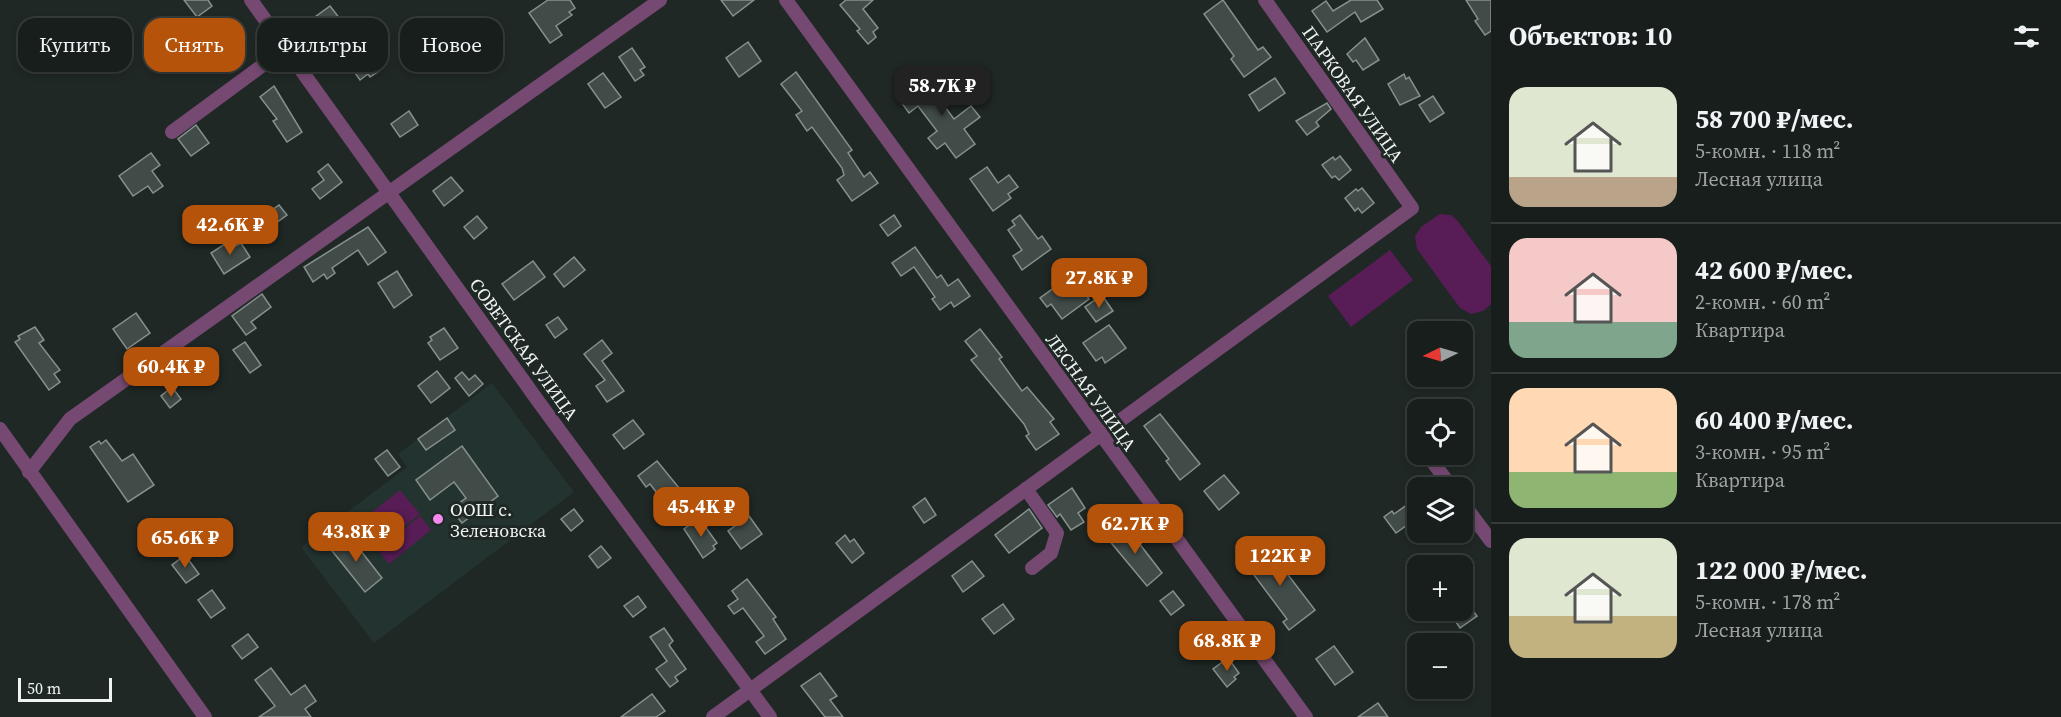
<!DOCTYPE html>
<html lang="ru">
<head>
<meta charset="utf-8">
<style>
	:root { --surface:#171e1c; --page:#242b29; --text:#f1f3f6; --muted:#9ea2a3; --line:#363c3b; --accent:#b45309 }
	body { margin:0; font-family:"Source Serif 4",serif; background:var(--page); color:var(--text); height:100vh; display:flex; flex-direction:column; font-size:22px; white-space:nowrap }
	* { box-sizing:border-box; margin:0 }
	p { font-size:20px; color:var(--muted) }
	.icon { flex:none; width:33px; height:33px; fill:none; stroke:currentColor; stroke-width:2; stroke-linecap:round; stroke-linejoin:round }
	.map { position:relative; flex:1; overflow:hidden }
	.sheet { display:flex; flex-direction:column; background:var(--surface); width:570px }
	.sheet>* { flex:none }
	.hud { position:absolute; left:18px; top:18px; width:570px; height:54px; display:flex; gap:12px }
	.needle { width:39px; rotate:265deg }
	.tools { position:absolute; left:1407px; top:321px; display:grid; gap:12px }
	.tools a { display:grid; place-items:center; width:66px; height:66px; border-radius:12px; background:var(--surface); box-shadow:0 3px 9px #0003,0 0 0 2px var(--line); font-size:30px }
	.scale { position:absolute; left:18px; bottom:15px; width:94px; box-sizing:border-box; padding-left:6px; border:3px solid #edf4f2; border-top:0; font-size:16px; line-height:21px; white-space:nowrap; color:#edf4f2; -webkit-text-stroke:4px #1f2825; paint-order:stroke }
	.price { position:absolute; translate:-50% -51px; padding:0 14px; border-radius:12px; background:var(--accent); color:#fff; font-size:20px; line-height:39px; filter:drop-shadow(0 2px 3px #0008) }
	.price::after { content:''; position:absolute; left:50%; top:36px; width:18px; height:14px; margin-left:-9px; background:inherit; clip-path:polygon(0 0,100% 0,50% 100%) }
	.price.selected { background:#222; color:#fff }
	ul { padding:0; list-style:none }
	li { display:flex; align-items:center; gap:18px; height:150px; padding:0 18px }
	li+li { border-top:2px solid var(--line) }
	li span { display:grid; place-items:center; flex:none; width:168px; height:120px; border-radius:18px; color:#555 }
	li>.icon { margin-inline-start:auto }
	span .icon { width:72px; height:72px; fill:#fffc; stroke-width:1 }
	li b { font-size:26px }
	h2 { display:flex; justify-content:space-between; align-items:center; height:72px; padding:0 18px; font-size:26px }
	.tag { padding:0 21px; border-radius:18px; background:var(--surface); box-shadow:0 3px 9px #0003,0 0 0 2px var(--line); font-size:21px; line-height:54px }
	.tag.selected { background:var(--accent); color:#fff }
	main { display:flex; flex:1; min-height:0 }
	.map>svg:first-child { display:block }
</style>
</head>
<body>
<main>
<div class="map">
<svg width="1491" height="717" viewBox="0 0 1491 717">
	<rect width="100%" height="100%" fill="#1f2825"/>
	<polygon fill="#23332f" points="492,383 574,492 374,643 301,547 407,467 398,454"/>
	<g fill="#581c56">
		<polygon points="1440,214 1451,215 1457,220 1491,266 1491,304 1483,311 1471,314 1460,308 1417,249 1415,236 1421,227"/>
		<polygon points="1390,250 1413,280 1351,327 1328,296"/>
		<polygon points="400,490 420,514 376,549 357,524"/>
		<polygon points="420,516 431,530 389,564 378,550"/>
	</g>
	<g fill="#414b48" stroke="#86918d" stroke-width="1.5">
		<polygon points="184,0 208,0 212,6 197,17"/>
		<polygon points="548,0 570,0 575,8 569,12 572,15 556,26 562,35 550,43 529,13"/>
		<polygon points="721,0 754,0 733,16"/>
		<polygon points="846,0 873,0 863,9 878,28 873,32 876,37 868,44 857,31 860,29 840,5"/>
		<polygon points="1223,0 1258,50 1263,47 1271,57 1244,77 1231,59 1234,56 1204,14"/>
		<polygon points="1351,0 1377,0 1383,9 1361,22 1355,12 1327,32 1312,11 1326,1 1333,11"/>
		<polygon points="1466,0 1491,0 1491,31 1485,35 1475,21 1478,19"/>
		<polygon points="330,6 347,28 353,23 365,40 360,43 379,71 370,77 368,74 360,80 350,66 353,64 315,17"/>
		<polygon points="230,31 242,47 221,63 209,47"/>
		<polygon points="1365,38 1379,60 1363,70 1356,60 1353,62 1347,54"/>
		<polygon points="748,42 761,61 739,77 726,58"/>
		<polygon points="632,48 645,67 640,70 644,75 635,81 619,57"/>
		<polygon points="940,71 947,80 933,91 954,119 971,106 980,117 964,129 975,144 956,158 945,143 937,149 928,138 937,131 918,106 909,113 901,102"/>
		<polygon points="796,72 852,150 848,153 864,177 870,172 878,183 852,201 837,180 844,175 842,168 812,127 807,131 796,115 802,111 781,84"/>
		<polygon points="603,73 621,97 605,108 588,84"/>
		<polygon points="1404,74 1406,79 1409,77 1420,96 1400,105 1388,84"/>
		<polygon points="1275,78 1285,93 1259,111 1249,95"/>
		<polygon points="274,86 302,132 287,142 273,121 277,119 260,97"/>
		<polygon points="1433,96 1444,113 1430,122 1419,105"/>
		<polygon points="1327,103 1331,109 1316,122 1319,126 1307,135 1296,121"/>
		<polygon points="409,111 418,125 400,137 391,124"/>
		<polygon points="196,125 209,143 191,156 178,139"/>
		<polygon points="151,153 160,165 152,171 163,186 153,193 148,186 133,196 119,176"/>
		<polygon points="1340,156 1351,170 1339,180 1335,176 1332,178 1322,165 1333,157 1335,160"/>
		<polygon points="328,164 342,182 320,199 312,189 324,180 318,172"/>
		<polygon points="987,167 998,183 1009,175 1018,187 1008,194 1011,198 993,211 970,179"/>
		<polygon points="451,177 463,191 444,206 433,191"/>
		<polygon points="1362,188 1374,203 1362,213 1358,208 1355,211 1345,198 1356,189 1358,191"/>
		<polygon points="279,205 287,215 269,228 261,218"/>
		<polygon points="894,215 901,226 888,236 880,225"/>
		<polygon points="1020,215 1038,239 1042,236 1051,249 1022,270 1013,256 1022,250 1008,230 1015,225 1012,221"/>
		<polygon points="477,216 487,228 474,239 464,227"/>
		<polygon points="368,227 386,252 368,265 358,250 332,268 335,273 327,279 324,274 313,282 304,267"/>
		<polygon points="231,240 235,246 241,243 250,257 224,274 211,253"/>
		<polygon points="915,247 937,278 941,275 948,286 958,279 970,296 954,307 951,302 940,310 932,299 935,297 914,267 901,276 892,263"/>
		<polygon points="574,257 585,270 564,287 554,274"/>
		<polygon points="533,261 545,277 514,300 502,284"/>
		<polygon points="1091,261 1099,272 1080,287 1089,299 1062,319 1051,304 1047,307 1040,298"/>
		<polygon points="397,271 412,295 394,308 378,283"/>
		<polygon points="262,294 271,307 251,322 256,328 246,335 232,316"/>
		<polygon points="1102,295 1113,311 1096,322 1085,307"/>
		<polygon points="136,313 150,333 127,349 113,329"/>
		<polygon points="558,317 567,329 555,338 546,325"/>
		<polygon points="1109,325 1126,348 1105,363 1102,357 1096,361 1083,343"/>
		<polygon points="35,327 44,340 39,343 60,370 54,374 60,382 49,390 15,342 20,339 18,336"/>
		<polygon points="444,328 458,348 440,360 428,343 432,340 430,337"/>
		<polygon points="980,329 1002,357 999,359 1022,391 1027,387 1054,419 1050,422 1059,434 1036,450 1026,436 1029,434 1024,424 971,360 977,356 965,341"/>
		<polygon points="602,340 612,353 602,361 624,391 607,402 596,386 605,380 584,354"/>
		<polygon points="245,342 261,365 250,373 233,350"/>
		<polygon points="437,371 450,388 431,403 418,386"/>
		<polygon points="462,372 469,380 475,375 483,384 469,396 455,378"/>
		<polygon points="172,387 181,399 170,408 161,396"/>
		<polygon points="1160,414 1200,464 1180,480 1166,461 1169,459 1144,426"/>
		<polygon points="447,418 455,430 426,450 418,439"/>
		<polygon points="633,420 644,434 624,449 613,435"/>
		<polygon points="106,440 122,461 133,454 154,485 128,502 90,447 99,441 101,444"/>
		<polygon points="462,446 498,496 462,523 451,509 466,498 454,482 430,500 416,480"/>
		<polygon points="387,450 400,467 388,476 375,459"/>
		<polygon points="657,461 684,494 667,506 650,484 646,487 638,476"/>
		<polygon points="1224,475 1239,493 1219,510 1204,491"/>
		<polygon points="1072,488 1085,508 1078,513 1084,522 1071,530 1060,514 1057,517 1048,505"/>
		<polygon points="925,498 936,515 924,523 913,507"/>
		<polygon points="1411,502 1418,510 1418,517 1396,533 1384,517 1392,511 1394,514"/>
		<polygon points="574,509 583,521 571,531 561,519"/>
		<polygon points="1029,509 1042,528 1009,553 995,535"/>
		<polygon points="749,516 762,534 741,549 728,531"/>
		<polygon points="699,518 717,543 713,546 715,549 703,558 684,529"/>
		<polygon points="177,519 187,530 163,548 154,537"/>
		<polygon points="1125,525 1162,573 1147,586 1108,539"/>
		<polygon points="845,535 850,542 854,539 864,553 852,563 836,543"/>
		<polygon points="350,537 382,578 365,592 329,547 339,539 343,543"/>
		<polygon points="601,546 611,558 598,568 589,556"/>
		<polygon points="1266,546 1315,610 1289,630 1283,622 1287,619 1245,563"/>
		<polygon points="185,555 199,574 186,583 172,565"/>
		<polygon points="972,561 984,576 963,592 952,576"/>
		<polygon points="747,579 776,617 773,619 786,639 765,654 756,642 764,636 743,608 734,614 728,606 738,599 732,591"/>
		<polygon points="212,590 225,608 211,618 198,600"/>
		<polygon points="1173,591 1184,605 1171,615 1160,601"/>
		<polygon points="638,596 646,607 633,617 624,606"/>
		<polygon points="1462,596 1477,616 1460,628 1448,610 1462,610"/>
		<polygon points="1003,604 1014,619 994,634 982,619"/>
		<polygon points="664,628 673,641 669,645 686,669 675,677 678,681 670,687 656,669 667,661 650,637"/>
		<polygon points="1204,631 1215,645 1201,656 1190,642"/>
		<polygon points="248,634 258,647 242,659 232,646"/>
		<polygon points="1334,646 1353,672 1335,685 1316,659"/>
		<polygon points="1228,658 1239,673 1234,677 1236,679 1227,687 1213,669"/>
		<polygon points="271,668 291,695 305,685 316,701 305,709 311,717 259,717 275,706 255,680"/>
		<polygon points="820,673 837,696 830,700 843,717 825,717 801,686"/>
		<polygon points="652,694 665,711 656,717 621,717"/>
		<polygon points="1378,703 1388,717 1358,717"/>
	</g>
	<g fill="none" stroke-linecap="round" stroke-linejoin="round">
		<g stroke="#764972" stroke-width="14">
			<polyline points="251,0 538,401 770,717"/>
			<polyline points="786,0 1306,717"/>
			<polyline points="172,132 286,48"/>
			<polyline points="0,429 205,717"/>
			<polyline points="1432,461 1452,488"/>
			<polyline points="29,472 70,419 660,0"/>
			<polyline points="1026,489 1057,533 1051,553 1032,568"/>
			<polyline points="1462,502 1491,541"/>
			<polyline points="713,717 1412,208 1265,0"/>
		</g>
	</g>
	<circle fill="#f589ee" stroke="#1f2825" stroke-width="2" cx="438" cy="519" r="6"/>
	<g text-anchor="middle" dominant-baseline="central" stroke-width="6" stroke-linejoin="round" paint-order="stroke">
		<g font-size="18" fill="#edf4f2" stroke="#1f2825">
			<text transform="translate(1353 94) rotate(55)">ПАРКОВАЯ УЛИЦА</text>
			<text transform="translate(524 349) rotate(54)">СОВЕТСКАЯ УЛИЦА</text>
			<text transform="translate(1091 392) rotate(54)">ЛЕСНАЯ УЛИЦА</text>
		</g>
		<g font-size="18" fill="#edf4f2" stroke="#1f2825" text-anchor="start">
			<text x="450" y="509">ООШ с.<tspan x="450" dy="21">Зеленовска</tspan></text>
		</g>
	</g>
</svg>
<div class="tools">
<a><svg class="needle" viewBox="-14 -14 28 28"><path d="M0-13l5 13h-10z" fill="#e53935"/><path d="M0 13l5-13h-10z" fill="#9ea2a3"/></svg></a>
<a><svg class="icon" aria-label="locate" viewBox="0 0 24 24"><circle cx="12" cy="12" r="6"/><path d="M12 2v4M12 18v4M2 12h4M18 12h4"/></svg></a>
<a><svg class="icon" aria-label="layers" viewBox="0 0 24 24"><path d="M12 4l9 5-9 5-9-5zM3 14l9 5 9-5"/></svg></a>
<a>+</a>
<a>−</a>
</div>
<div class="scale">50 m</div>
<b class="price selected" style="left:942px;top:117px">58.7K ₽</b>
<b class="price" style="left:230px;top:256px">42.6K ₽</b>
<b class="price" style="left:1099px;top:309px">27.8K ₽</b>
<b class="price" style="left:171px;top:398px">60.4K ₽</b>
<b class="price" style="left:701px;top:538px">45.4K ₽</b>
<b class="price" style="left:1135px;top:555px">62.7K ₽</b>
<b class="price" style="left:356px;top:563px">43.8K ₽</b>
<b class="price" style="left:185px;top:569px">65.6K ₽</b>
<b class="price" style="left:1280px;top:587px">122K ₽</b>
<b class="price" style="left:1227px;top:672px">68.8K ₽</b>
<div class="hud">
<a class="tag">Купить</a>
<a class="tag selected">Снять</a>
<a class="tag">Фильтры</a>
<a class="tag">Новое</a>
</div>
</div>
<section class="sheet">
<h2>Объектов: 10<svg class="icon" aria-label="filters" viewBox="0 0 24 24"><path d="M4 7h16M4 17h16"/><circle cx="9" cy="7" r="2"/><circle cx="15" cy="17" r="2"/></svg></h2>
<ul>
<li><span style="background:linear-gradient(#dfe7d0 75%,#b9a48a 0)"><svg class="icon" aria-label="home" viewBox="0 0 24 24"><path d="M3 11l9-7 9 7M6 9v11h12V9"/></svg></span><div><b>58 700 ₽/мес.</b><p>5-комн. · 118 m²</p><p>Лесная улица</p></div></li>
<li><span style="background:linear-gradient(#f6c9c9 70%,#7fa58c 0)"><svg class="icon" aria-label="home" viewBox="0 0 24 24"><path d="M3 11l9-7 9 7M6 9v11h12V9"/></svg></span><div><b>42 600 ₽/мес.</b><p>2-комн. · 60 m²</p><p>Квартира</p></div></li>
<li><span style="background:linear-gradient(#ffd9b3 70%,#8fb573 0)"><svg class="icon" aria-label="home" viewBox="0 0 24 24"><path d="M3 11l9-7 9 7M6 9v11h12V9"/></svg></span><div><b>60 400 ₽/мес.</b><p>3-комн. · 95 m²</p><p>Квартира</p></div></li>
<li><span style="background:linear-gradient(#dfe7d0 65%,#c2b280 0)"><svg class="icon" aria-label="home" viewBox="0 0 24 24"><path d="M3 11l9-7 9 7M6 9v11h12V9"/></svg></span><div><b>122 000 ₽/мес.</b><p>5-комн. · 178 m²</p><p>Лесная улица</p></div></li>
</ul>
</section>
</main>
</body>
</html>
